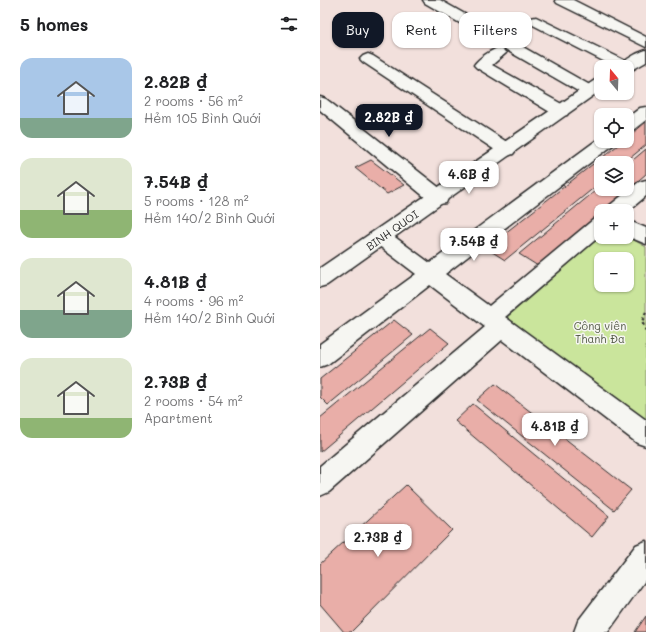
<!DOCTYPE html>
<html lang="en">
<head>
<meta charset="utf-8">
<style>
	:root { --surface:#fff; --page:#f6f6f6; --text:#202124; --muted:#757577; --accent:#111827 }
	body { margin:0; font-family:Mali,sans-serif; background:var(--page); color:var(--text); height:100vh; display:flex; flex-direction:column; font-size:15px; white-space:nowrap }
	* { box-sizing:border-box; margin:0 }
	p { font-size:13px; color:var(--muted) }
	.icon { flex:none; width:22px; height:22px; fill:none; stroke:currentColor; stroke-width:2; stroke-linecap:round; stroke-linejoin:round }
	.map { position:relative; flex:1; overflow:hidden }
	.drawer { display:flex; flex-direction:column; background:var(--surface); width:320px }
	.drawer>* { flex:none }
	.top-card { position:absolute; left:12px; top:12px; width:254px; height:36px; display:flex; gap:8px }
	.needle { width:26px; rotate:341deg }
	.buttons { position:absolute; left:274px; top:60px; display:grid; gap:8px }
	.buttons a { display:grid; place-items:center; width:40px; height:40px; border-radius:8px; background:var(--surface); box-shadow:0 1px 3px #0004; font-size:20px }
	.price { position:absolute; translate:-50% -34px; padding:0 9px; border-radius:8px; background:#fff; color:#222; font-size:13px; line-height:26px; filter:drop-shadow(0 1px 2px #0008) }
	.price::after { content:''; position:absolute; left:50%; top:24px; width:12px; height:9px; margin-left:-6px; background:inherit; clip-path:polygon(0 0,100% 0,50% 100%) }
	.price.on { background:var(--accent); color:#fff }
	ul { padding:0; list-style:none }
	li { display:flex; align-items:center; gap:12px; height:100px; padding:0 20px }
	li span { display:grid; place-items:center; flex:none; width:112px; height:80px; border-radius:12px; color:#555 }
	li>.icon { margin-inline-start:auto }
	span .icon { width:48px; height:48px; fill:#fffc; stroke-width:1 }
	li b { font-size:17px }
	h2 { display:flex; justify-content:space-between; align-items:center; height:48px; padding:0 20px; font-size:17px }
	.chip { padding:0 14px; border-radius:12px; background:var(--surface); box-shadow:0 1px 3px #0004; font-size:14px; line-height:36px }
	.chip.on { background:var(--accent); color:#fff }
	main { display:flex; flex:1; min-height:0 }
	.map>svg:first-child { display:block }
</style>
</head>
<body>
<main>
<section class="drawer">
<h2>5 homes<svg class="icon" aria-label="filters" viewBox="0 0 24 24"><path d="M4 7h16M4 17h16"/><circle cx="9" cy="7" r="2"/><circle cx="15" cy="17" r="2"/></svg></h2>
<ul>
<li><span style="background:linear-gradient(#a9c7e8 75%,#7fa58c 0)"><svg class="icon" aria-label="home" viewBox="0 0 24 24"><path d="M3 11l9-7 9 7M6 9v11h12V9"/></svg></span><div><b>2.82B ₫</b><p>2 rooms · 56 m²</p><p>Hẻm 105 Bình Quới</p></div></li>
<li><span style="background:linear-gradient(#dfe7d0 65%,#8fb573 0)"><svg class="icon" aria-label="home" viewBox="0 0 24 24"><path d="M3 11l9-7 9 7M6 9v11h12V9"/></svg></span><div><b>7.54B ₫</b><p>5 rooms · 128 m²</p><p>Hẻm 140/2 Bình Quới</p></div></li>
<li><span style="background:linear-gradient(#dfe7d0 65%,#7fa58c 0)"><svg class="icon" aria-label="home" viewBox="0 0 24 24"><path d="M3 11l9-7 9 7M6 9v11h12V9"/></svg></span><div><b>4.81B ₫</b><p>4 rooms · 96 m²</p><p>Hẻm 140/2 Bình Quới</p></div></li>
<li><span style="background:linear-gradient(#dfe7d0 75%,#8fb573 0)"><svg class="icon" aria-label="home" viewBox="0 0 24 24"><path d="M3 11l9-7 9 7M6 9v11h12V9"/></svg></span><div><b>2.73B ₫</b><p>2 rooms · 54 m²</p><p>Apartment</p></div></li>
</ul>
</section>
<div class="map">
<svg width="326" height="632" viewBox="0 0 326 632">
	<rect width="100%" height="100%" fill="#f2e0dc"/>
	<filter id="ink" filterUnits="userSpaceOnUse"><feTurbulence type="fractalNoise" baseFrequency=".025" numOctaves="2"/><feDisplacementMap in="SourceGraphic" scale="8" xChannelSelector="R" yChannelSelector="G"/><feConvolveMatrix kernelMatrix="1 2 1 2 8 2 1 2 1" color-interpolation-filters="sRGB"/></filter>
	<g filter="url(#ink)">
		<path fill="#cae59c" stroke="#7a8864" fill-rule="evenodd" d="M281,236L307,237V236L326,247V420L185,319ZM281,259H307V285H281Z"/>
		<g fill="#e9aea8" stroke="#2b2b2b">
			<polygon points="326,122 326,145 304,163 283,163 278,161 303,141 307,141 307,138"/>
			<polygon points="326,149 326,174 218,266 199,254 281,186 281,189 307,189 307,165"/>
			<polygon points="51,160 84,185 67,194 35,168"/>
			<polygon points="273,164 281,169 281,182 185,260 166,248"/>
			<polygon points="74,320 93,335 8,405 0,397 0,379"/>
			<polygon points="110,328 129,343 0,452 0,418"/>
			<polygon points="175,384 311,490 294,510 157,400"/>
			<polygon points="153,404 289,516 272,537 135,421"/>
			<polygon points="86,485 132,530 31,632 24,632 0,604 0,564"/>
			<polygon points="326,616 326,632 315,632"/>
		</g>
		<g fill="none" stroke-linecap="round" stroke-linejoin="round">
			<defs>
				<g id="minor">
					<polygon points="103,0 120,0 275,88 277,91 275,94 269,96 263,94 105,3"/>
					<polygon points="235,0 253,0 326,37 326,47 237,3"/>
					<polygon points="216,17 312,64 315,67 312,70 307,72 307,67 295,67 211,24 209,21 211,18"/>
					<path d="M178,48L183,50L186,53L172,65L247,107L249,111L247,115L241,116L235,115L157,68L154,65C159,58 170,51 178,48Z"/>
					<polygon points="48,54 53,56 193,146 196,150 193,154 187,156 181,154 43,62 40,59 43,56"/>
					<polygon points="0,97 6,99 126,193 128,198 126,203 119,204 112,203 0,110"/>
					<polygon points="326,107 326,120 313,130 307,131 307,118 320,108"/>
					<polygon points="281,137 281,141 296,141 293,145 125,274 169,306 274,219 281,217 281,235 185,317 326,420 326,446 317,443 182,340 9,492 0,496 0,466 165,327 110,285 8,364 0,367 0,344 96,274 54,242 51,237 54,232 61,230 68,232 110,263"/>
					<polygon points="326,180 326,196 307,212 286,211 289,206 319,182"/>
					<polygon points="307,220 326,228 326,244 307,236"/>
					<polygon points="326,541 326,579 288,632 254,632 258,621 316,545"/>
				</g>
				<g id="major">
					<path d="M326,50V62L312,70L307,72V67H299C304,60 317,53 326,50Z"/>
					<polygon points="281,78 281,90 7,285 0,287 0,268 275,80"/>
				</g>
			</defs>
			<use href="#minor" stroke="#2b2b2b" stroke-width="3"/>
			<use href="#major" stroke="#2b2b2b" stroke-width="3"/>
			<polyline stroke="#2b2b2b" stroke-width="2.5" stroke-dasharray="3 3" stroke-linecap="butt" points="326,312 322,322 326,331"/>
			<use href="#minor" fill="#f6f6f2" fill-rule="evenodd"/>
			<use href="#major" fill="#f6f6f2" fill-rule="evenodd"/>
		</g>
	</g>
	<g text-anchor="middle" dominant-baseline="central" stroke-width="3" stroke-linejoin="round" paint-order="stroke">
		<g font-size="11" fill="#2b2b2b" stroke="#f6f6f2">
			<text transform="translate(72 230) rotate(-35)">BINH QUOI</text>
		</g>
		<g font-size="11" fill="#535a47" stroke="#f6f6f2">
			<text x="280" y="325">Công viên<tspan x="280" dy="13">Thanh Đa</tspan></text>
		</g>
	</g>
</svg>
<div class="buttons">
<a><svg class="needle" viewBox="-14 -14 28 28"><path d="M0-13l5 13h-10z" fill="#e53935"/><path d="M0 13l5-13h-10z" fill="#757577"/></svg></a>
<a><svg class="icon" aria-label="locate" viewBox="0 0 24 24"><circle cx="12" cy="12" r="6"/><path d="M12 2v4M12 18v4M2 12h4M18 12h4"/></svg></a>
<a><svg class="icon" aria-label="layers" viewBox="0 0 24 24"><path d="M12 4l9 5-9 5-9-5zM3 14l9 5 9-5"/></svg></a>
<a>+</a>
<a>−</a>
</div>
<b class="price on" style="left:69px;top:138px">2.82B ₫</b>
<b class="price" style="left:149px;top:195px">4.6B ₫</b>
<b class="price" style="left:154px;top:262px">7.54B ₫</b>
<b class="price" style="left:235px;top:447px">4.81B ₫</b>
<b class="price" style="left:58px;top:558px">2.73B ₫</b>
<div class="top-card">
<a class="chip on">Buy</a>
<a class="chip">Rent</a>
<a class="chip">Filters</a>
</div>
</div>
</main>
</body>
</html>
